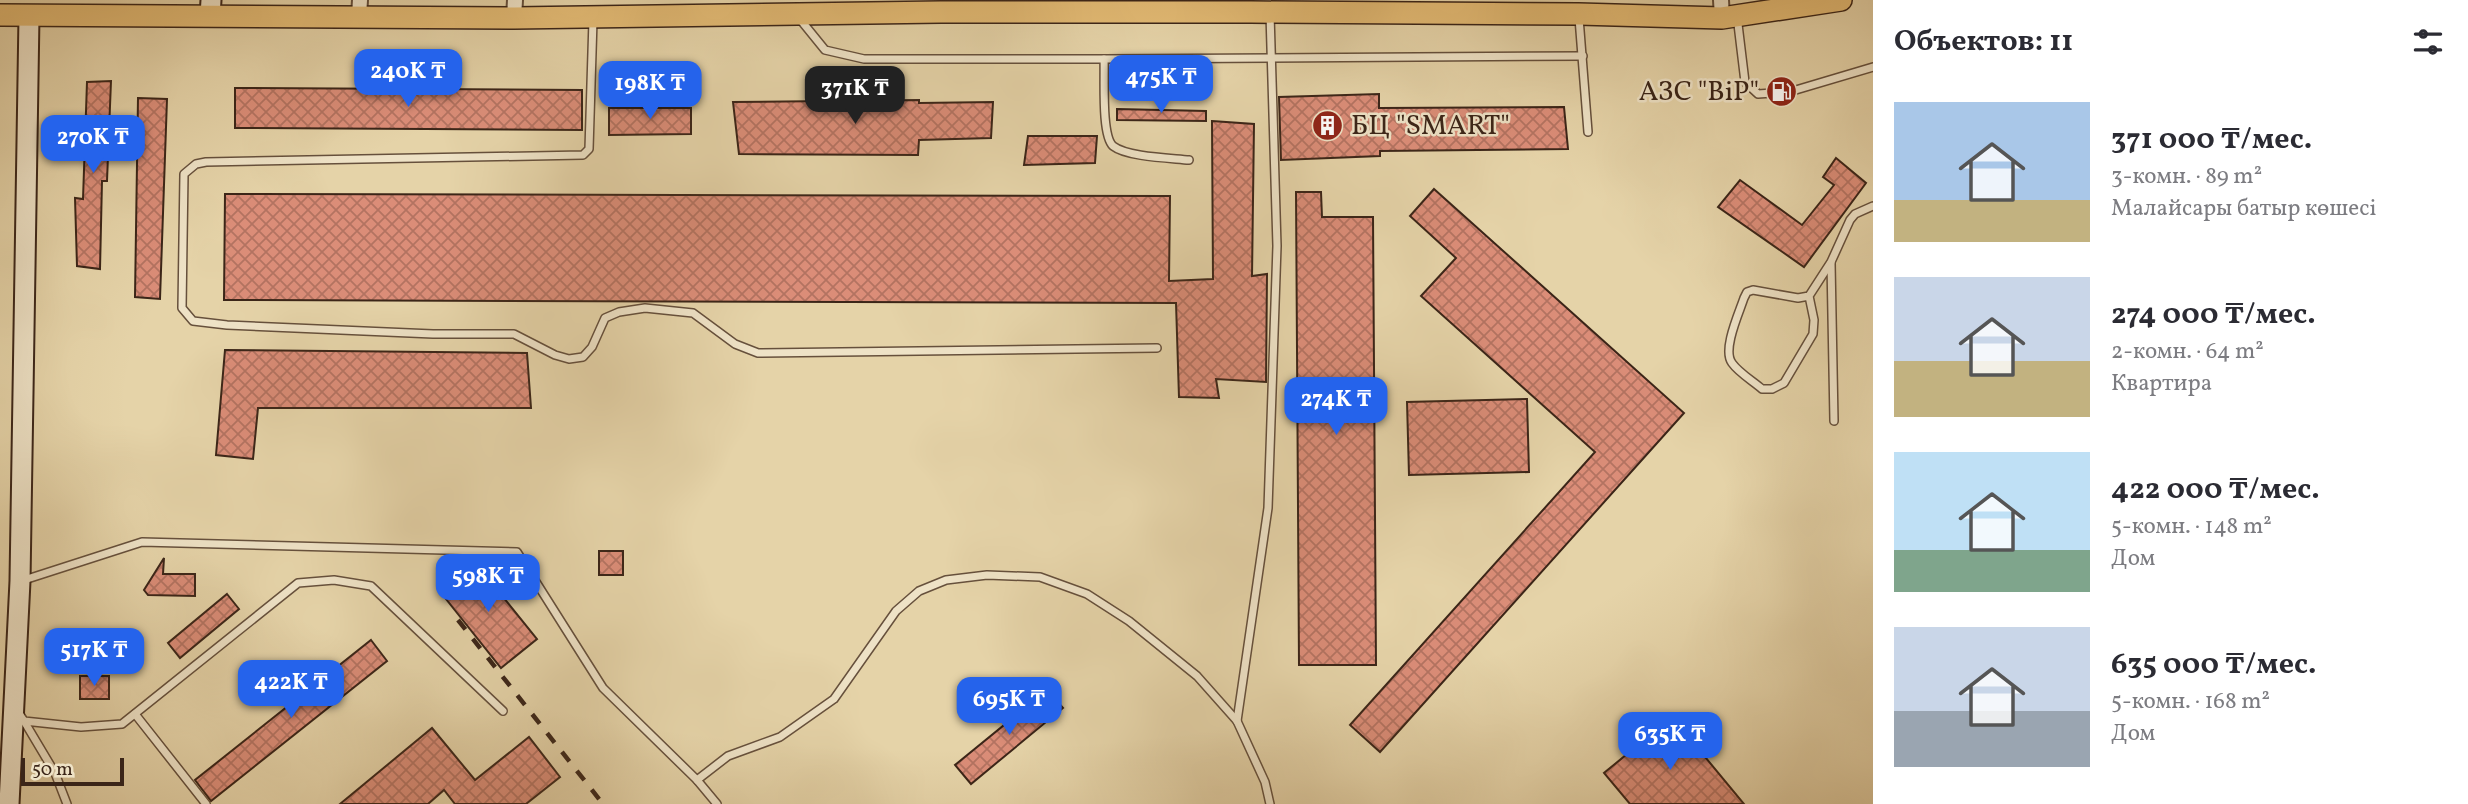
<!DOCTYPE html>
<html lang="ru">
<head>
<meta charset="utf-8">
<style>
	:root { --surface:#fff; --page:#f7f7f7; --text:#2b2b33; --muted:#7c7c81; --accent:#2563eb }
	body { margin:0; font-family:Vollkorn,serif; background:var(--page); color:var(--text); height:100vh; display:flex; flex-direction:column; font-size:26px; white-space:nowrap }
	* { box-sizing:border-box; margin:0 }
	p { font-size:23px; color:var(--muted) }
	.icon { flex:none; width:38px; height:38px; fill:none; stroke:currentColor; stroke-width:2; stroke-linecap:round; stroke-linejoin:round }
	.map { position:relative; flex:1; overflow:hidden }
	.drawer { display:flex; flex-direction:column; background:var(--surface); width:595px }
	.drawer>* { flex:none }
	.scale { position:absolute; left:21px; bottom:18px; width:103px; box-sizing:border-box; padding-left:7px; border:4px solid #3b2518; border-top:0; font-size:19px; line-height:24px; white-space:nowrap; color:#3b2518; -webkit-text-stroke:5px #eee2c6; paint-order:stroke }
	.price { position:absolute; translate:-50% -60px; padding:0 16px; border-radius:14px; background:var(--accent); color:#fff; font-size:23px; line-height:46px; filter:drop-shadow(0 2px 4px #0008) }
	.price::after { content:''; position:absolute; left:50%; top:42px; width:21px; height:16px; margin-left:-10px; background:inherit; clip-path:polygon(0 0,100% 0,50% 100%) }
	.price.on { background:#222; color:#fff }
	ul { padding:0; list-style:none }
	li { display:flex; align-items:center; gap:21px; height:175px; padding:0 21px }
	li span { display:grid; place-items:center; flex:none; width:196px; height:140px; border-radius:0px; color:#555 }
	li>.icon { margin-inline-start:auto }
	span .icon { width:84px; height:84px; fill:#fffc; stroke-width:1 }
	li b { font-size:30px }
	h2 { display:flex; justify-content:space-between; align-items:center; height:84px; padding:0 21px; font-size:30px }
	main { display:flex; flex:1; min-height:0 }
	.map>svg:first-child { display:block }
</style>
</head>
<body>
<main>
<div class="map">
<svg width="1873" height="804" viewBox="0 0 1873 804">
	<defs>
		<pattern id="building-cross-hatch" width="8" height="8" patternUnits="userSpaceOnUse" patternTransform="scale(1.75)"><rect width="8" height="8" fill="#db8d78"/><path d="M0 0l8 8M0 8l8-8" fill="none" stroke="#b37361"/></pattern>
	</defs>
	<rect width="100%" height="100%" fill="#e5d3a8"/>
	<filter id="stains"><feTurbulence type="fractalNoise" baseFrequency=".00286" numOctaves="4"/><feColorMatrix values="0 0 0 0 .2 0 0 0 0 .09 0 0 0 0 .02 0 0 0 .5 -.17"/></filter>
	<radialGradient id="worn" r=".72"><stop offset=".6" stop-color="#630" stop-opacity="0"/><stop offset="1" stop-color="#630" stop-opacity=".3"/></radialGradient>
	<g fill="url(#building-cross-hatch)" stroke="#3b2518" stroke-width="2">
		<polygon points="111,81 107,181 102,181 100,269 77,266 75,198 83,199 87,82"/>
		<polygon points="235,88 582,90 582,130 235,128"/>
		<polygon points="1379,94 1379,108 1564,107 1568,149 1380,151 1380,156 1281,160 1279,97"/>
		<polygon points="138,98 167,99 160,299 135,297"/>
		<polygon points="919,100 919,103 993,102 991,138 919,140 918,155 739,154 733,102"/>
		<polygon points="609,108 691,108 691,134 609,135"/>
		<polygon points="1117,109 1206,111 1206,121 1117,120"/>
		<polygon points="1212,121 1254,124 1252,276 1267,274 1266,382 1216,379 1219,398 1179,397 1176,303 224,300 225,194 1170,196 1169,281 1213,279"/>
		<polygon points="1028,136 1097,136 1095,163 1024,165"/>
		<polygon points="1836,158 1866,183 1804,267 1718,207 1740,180 1802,225 1834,185 1823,177"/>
		<polygon points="1434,189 1684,413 1380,752 1350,725 1595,452 1421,296 1456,258 1410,216"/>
		<polygon points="1296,192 1321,192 1322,217 1373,217 1376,665 1299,665"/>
		<polygon points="225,350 527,353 531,408 258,408 253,459 216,455"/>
		<polygon points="1527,399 1529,472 1409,475 1407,402"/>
		<rect x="599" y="551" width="24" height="24"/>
		<polygon points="164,558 163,574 195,574 195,596 148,595 144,590"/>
		<polygon points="474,561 537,639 501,668 438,589"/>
		<polygon points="227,594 239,609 180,658 168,643"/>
		<polygon points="371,640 387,661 211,801 195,780"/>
		<rect x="80" y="676" width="29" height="23"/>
		<polygon points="1047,690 1063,708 971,784 955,765"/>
		<polygon points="1672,717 1744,804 1630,804 1604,773"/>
		<polygon points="432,728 475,780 529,737 560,777 526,804 455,804 444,790 428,804 340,804"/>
	</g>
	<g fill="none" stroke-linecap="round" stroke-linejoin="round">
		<defs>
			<g id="lane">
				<polyline points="1737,16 1745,82 1758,94 1789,92 1873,67"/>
				<path d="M799,18L825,50L864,59H1104C1105,77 1101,135 1113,146C1127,157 1170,158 1189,160"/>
				<polyline points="1579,18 1588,132"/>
				<polyline points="593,20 589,149 583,155 206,162 196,164 184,174 182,308 193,321 227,325 433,334 514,334 555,355 569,359 583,357 592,347 605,318 619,312 645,308 693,313 735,344 758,353 1157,348"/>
				<polyline points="1104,59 1583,56"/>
				<polyline points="1831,263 1834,421"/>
				<path d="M1809,296L1798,298L1753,290L1747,292L1744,298C1739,313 1722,350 1732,363C1739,373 1753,381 1762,389H1772L1784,383L1813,334L1814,320L1809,296L1831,262L1850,220L1855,214L1873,206"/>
				<polyline points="21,581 142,542 517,552 603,688 697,780 717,804"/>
				<polyline points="19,713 24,721 81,727 122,724 298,583 334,580 371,586 503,711"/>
				<polyline points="135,714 206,804"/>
				<polyline points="24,721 55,773 67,804"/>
				<polyline points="1237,721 1268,508 1277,246 1270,14"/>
				<polyline points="697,780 728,756 780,737 834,699 896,611 919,591 946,580 987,575 1040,577 1087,594 1129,621 1197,676 1237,721 1265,782 1270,804"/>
			</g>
			<g id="street">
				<polyline points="1721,0 1722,18"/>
				<polyline points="359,16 360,0"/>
				<polyline points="514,18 515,0"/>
			</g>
			<g id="secondary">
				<polyline points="210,16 211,0"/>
				<polyline points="9,804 20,581 29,16"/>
			</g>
			<polyline id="primary" points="0,15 514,18 941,12 1251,12 1579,14 1722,18 1841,0"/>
		</defs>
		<use href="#lane" stroke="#66503c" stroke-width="10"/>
		<use href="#street" stroke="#66503c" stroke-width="18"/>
		<use href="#secondary" stroke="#3b2518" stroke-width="23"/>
		<use href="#primary" stroke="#3b2518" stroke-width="24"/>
		<use href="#lane" stroke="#eee2c6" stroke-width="7"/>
		<use href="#street" stroke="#eee2c6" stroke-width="14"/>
		<use href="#secondary" stroke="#eee2c6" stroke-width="19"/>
		<use href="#primary" stroke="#e2ba74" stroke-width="21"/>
		<polyline stroke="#3b2518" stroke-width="4.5" stroke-dasharray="12 12" stroke-linecap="butt" points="458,620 603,804"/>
	</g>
	<defs>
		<symbol id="fuel-disc" viewBox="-11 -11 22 22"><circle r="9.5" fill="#8f2418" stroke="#eee2c6"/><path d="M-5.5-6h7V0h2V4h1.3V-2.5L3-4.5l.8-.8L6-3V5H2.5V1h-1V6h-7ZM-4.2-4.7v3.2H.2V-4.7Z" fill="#fff"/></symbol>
		<symbol id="building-disc" viewBox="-11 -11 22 22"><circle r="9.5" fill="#8f2418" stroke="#eee2c6"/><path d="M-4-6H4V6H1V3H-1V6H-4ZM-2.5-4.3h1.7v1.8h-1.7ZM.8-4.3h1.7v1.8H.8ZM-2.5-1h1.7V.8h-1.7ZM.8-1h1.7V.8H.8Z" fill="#fff"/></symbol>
	</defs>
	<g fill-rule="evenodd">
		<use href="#fuel-disc" x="1764" y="74" width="35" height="35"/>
		<use href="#building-disc" x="1310" y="108" width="35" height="35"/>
	</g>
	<g text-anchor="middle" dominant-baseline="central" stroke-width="5" stroke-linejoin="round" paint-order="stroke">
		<g font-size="28" fill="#3b2518" stroke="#eee2c6" text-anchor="end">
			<text x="1759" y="92">АЗС "BiP"</text>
			<text x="1351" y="126" text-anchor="start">БЦ "SMART"</text>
		</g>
	</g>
	<rect width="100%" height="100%" filter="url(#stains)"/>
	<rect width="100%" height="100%" fill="url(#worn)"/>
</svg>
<div class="scale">50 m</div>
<b class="price" style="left:408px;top:109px">240K ₸</b>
<b class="price" style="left:1161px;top:115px">475K ₸</b>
<b class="price" style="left:650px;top:121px">198K ₸</b>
<b class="price on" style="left:855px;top:126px">371K ₸</b>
<b class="price" style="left:93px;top:175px">270K ₸</b>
<b class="price" style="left:1336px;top:437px">274K ₸</b>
<b class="price" style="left:488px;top:614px">598K ₸</b>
<b class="price" style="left:94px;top:688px">517K ₸</b>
<b class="price" style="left:291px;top:720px">422K ₸</b>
<b class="price" style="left:1009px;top:737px">695K ₸</b>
<b class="price" style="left:1670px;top:772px">635K ₸</b>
</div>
<section class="drawer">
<h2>Объектов: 11<svg class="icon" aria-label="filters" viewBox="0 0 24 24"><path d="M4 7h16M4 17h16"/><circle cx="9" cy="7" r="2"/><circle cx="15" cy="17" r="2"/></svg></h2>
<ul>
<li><span style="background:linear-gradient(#a9c7e8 70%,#c2b280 0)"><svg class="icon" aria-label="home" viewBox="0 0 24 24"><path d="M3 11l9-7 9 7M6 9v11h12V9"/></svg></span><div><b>371 000 ₸/мес.</b><p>3-комн. · 89 m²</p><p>Малайсары батыр көшесі</p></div></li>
<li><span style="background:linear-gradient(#c9d6e8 60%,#c2b280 0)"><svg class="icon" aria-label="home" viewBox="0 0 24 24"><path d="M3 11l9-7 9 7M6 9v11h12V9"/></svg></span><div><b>274 000 ₸/мес.</b><p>2-комн. · 64 m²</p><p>Квартира</p></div></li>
<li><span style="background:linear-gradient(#bfe0f5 70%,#7fa58c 0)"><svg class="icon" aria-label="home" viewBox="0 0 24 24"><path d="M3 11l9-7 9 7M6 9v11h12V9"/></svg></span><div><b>422 000 ₸/мес.</b><p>5-комн. · 148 m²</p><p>Дом</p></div></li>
<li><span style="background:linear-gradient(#c9d6e8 60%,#9aa5b1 0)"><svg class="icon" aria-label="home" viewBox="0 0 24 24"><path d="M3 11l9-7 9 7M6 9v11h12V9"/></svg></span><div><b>635 000 ₸/мес.</b><p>5-комн. · 168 m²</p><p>Дом</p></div></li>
</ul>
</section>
</main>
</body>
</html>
